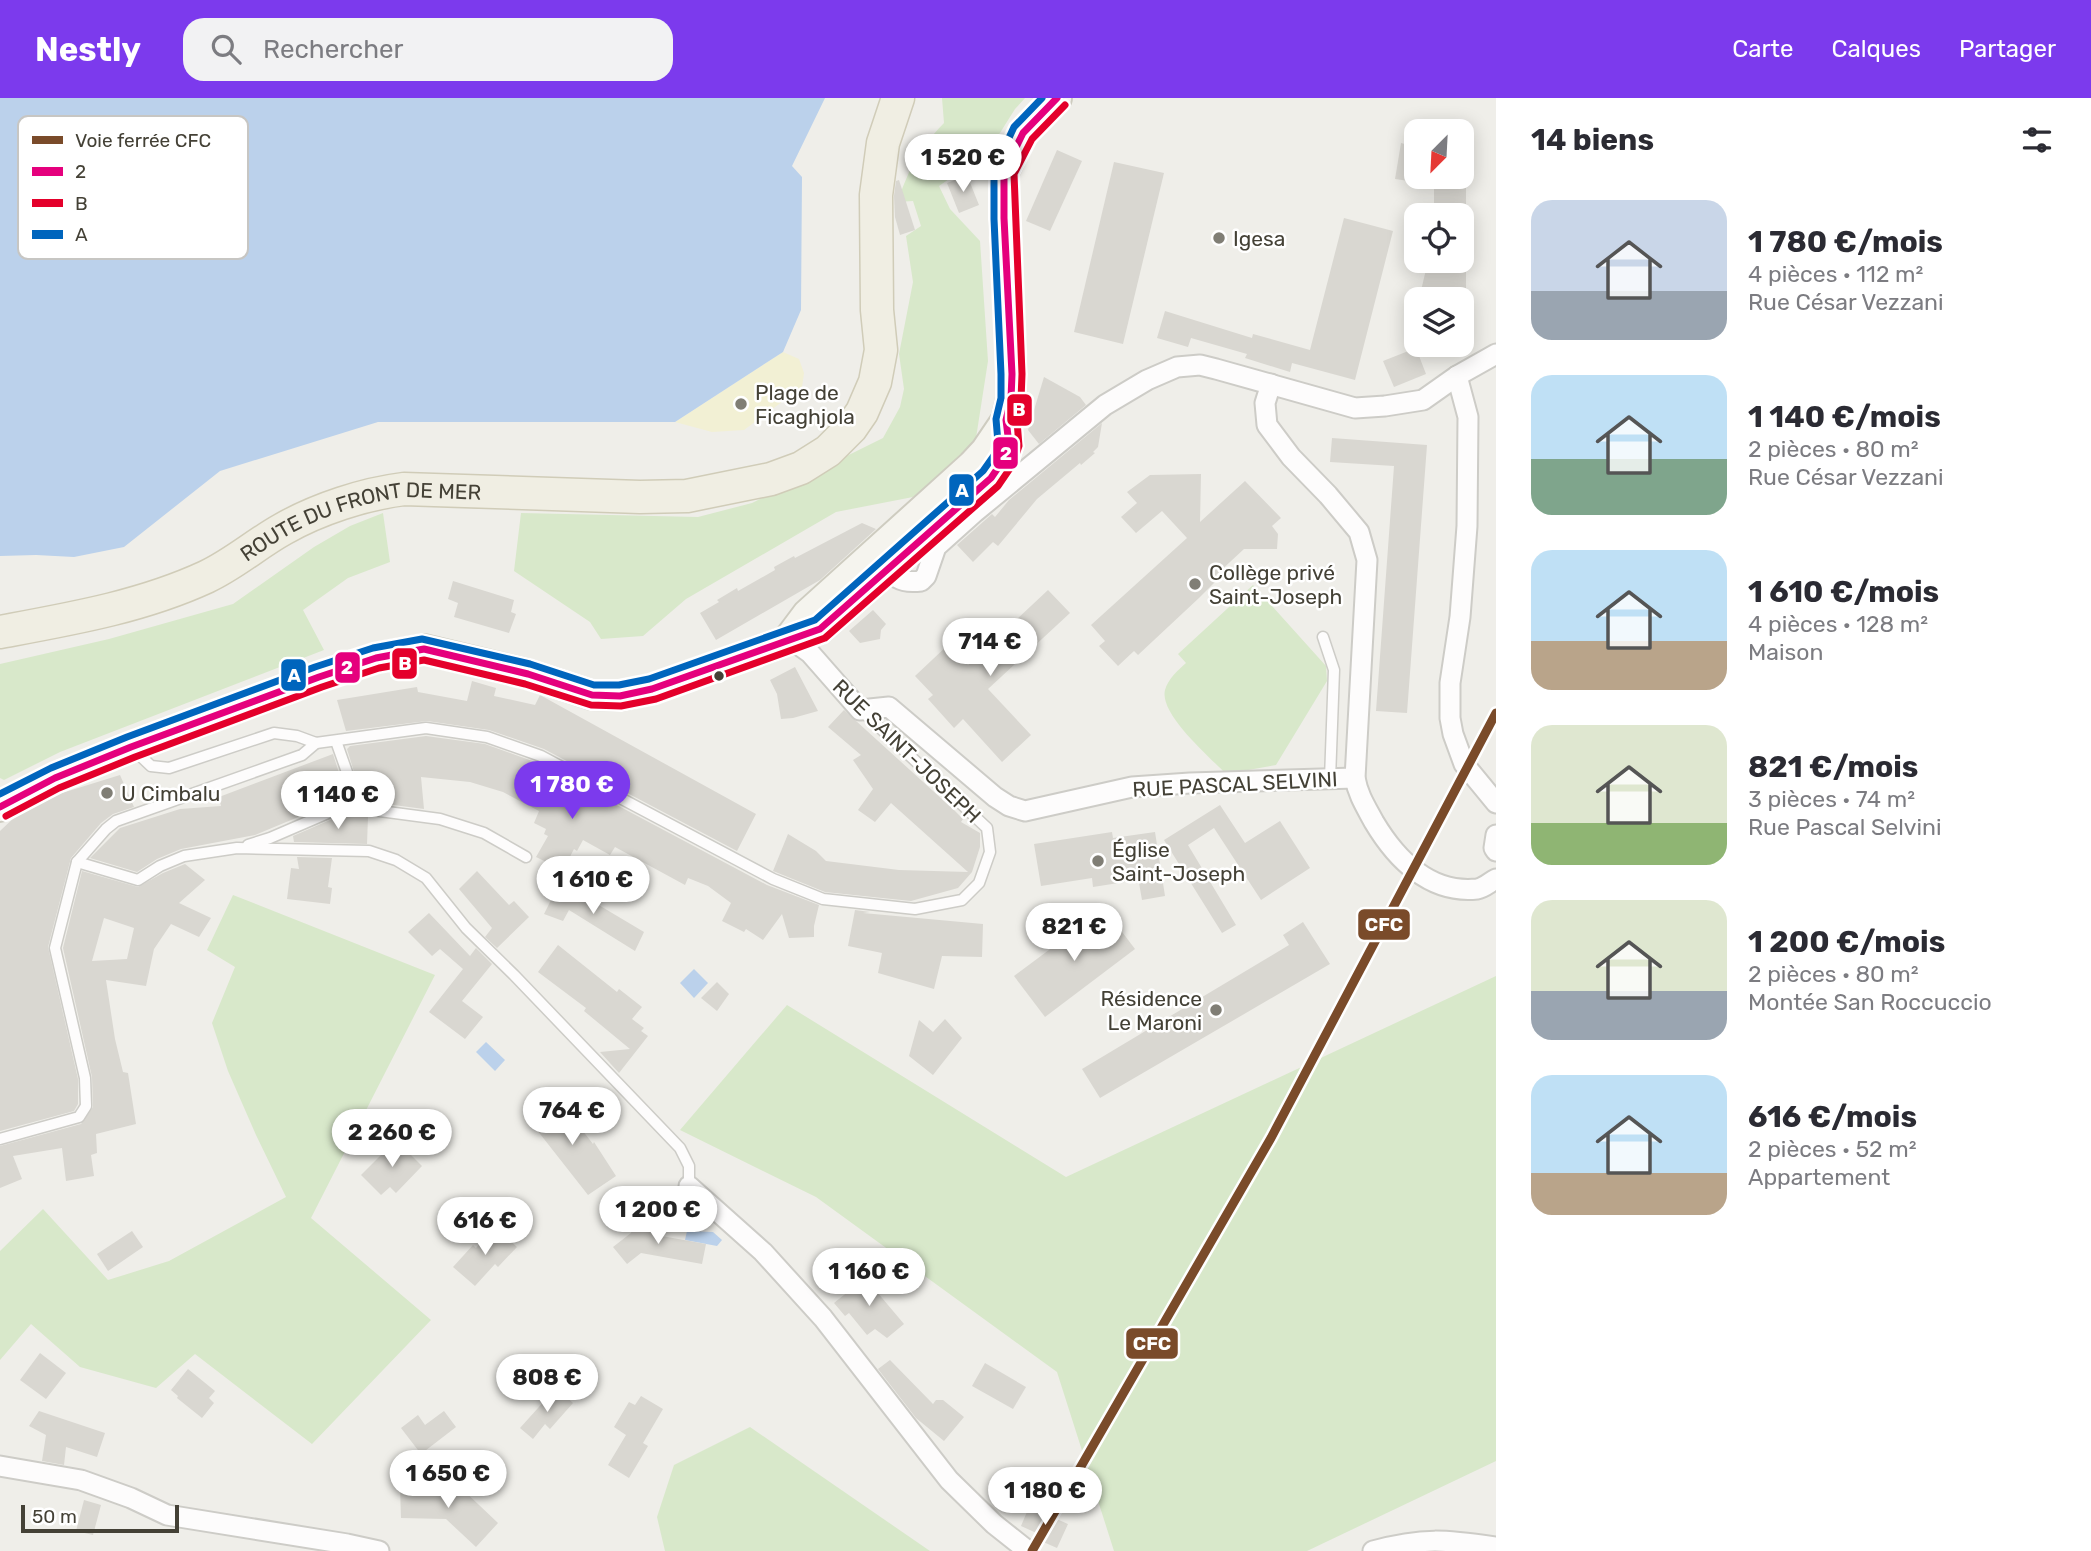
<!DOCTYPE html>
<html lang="fr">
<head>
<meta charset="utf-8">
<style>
	:root { --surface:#fff; --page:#f2f2f3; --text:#2b2b33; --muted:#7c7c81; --accent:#7c3aed }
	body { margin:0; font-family:Rubik,sans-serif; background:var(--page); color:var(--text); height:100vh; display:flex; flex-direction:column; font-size:26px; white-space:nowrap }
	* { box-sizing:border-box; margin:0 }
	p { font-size:23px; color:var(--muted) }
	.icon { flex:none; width:38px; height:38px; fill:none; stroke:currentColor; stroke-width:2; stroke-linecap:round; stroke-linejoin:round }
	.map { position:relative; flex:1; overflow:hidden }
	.side { display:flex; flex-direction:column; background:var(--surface); width:595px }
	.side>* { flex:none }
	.needle { width:46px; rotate:204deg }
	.buttons { position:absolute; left:1404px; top:21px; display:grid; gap:14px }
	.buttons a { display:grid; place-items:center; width:70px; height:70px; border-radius:14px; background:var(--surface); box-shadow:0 4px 18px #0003; font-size:35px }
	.scale { position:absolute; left:21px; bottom:18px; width:158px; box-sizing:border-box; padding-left:7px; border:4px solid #444136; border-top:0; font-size:19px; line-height:24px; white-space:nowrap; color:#444136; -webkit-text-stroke:5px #fff; paint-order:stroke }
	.price { position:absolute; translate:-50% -60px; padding:0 16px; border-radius:24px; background:#fff; color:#222; font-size:23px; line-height:46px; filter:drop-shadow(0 2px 4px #0008) }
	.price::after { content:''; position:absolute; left:50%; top:42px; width:21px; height:16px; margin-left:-10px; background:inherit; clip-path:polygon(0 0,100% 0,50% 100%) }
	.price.on { background:var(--accent); color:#fff }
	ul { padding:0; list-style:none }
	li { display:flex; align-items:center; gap:21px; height:175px; padding:0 35px }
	li span { display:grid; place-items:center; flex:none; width:196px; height:140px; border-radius:21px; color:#555 }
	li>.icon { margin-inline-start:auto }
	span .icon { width:84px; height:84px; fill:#fffc; stroke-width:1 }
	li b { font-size:30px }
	h2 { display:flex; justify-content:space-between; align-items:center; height:84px; padding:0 35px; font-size:30px }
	header { display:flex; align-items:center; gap:42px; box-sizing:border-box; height:98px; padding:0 35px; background:var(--accent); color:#fff }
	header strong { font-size:33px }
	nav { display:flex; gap:38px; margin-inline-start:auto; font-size:24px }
	.search { width:490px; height:63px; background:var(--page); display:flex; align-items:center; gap:18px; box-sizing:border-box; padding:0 24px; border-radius:21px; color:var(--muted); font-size:26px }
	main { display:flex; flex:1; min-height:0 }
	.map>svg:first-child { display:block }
</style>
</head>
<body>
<header>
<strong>Nestly</strong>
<div class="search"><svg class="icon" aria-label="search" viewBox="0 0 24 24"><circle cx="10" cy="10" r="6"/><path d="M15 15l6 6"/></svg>Rechercher</div>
<nav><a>Carte</a><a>Calques</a><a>Partager</a></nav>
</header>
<main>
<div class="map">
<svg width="1496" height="1453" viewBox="0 0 1496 1453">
	<rect width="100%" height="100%" fill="#efeee9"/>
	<g fill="#d8e8ca">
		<path d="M942,0H1025L1015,11L988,54L939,88L950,111L980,143L988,263L976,340L954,367L913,399L836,414L686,501L643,538L601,541L590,524L514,473L521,415L698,419L752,405L883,340L900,309L904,291L899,256L913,184L906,138L921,128L913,103L897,104C911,68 917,53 944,25Z"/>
		<polygon points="383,415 390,464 348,480 303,512 324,552 60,654 4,682 0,680 0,566 109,541 233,506 314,449 350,428"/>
		<path d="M1253,487L1326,568L1327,583L1276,667L1226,676C1210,659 1159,616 1165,592C1168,581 1178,572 1186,565L1178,556Z"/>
		<polygon points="233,797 435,877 311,1120 431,1222 312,1346 195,1256 156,1290 80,1269 31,1226 0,1262 0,1153 43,1111 108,1182 169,1163 286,1099 256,1037 228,973 212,925 235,869 207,852"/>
		<polygon points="1496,878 1496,1363 1307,1453 1114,1453 1057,1274 816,1099 680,1032 787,907 1066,1079"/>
		<polygon points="750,1329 930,1453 665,1453 657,1419 674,1367"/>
	</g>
	<polygon fill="#f2f0d4" points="783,254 799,261 804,275 802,289 744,332 712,334 675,324"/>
	<g fill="#bbd1eb">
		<polygon points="0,0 825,0 792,68 802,79 801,212 783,254 675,324 378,324 220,373 124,449 74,459 36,457 0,458"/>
		<polygon points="694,871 708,885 694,900 680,885"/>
		<polygon points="486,944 505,962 495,973 476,954"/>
		<polygon points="687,1133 713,1134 722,1142 717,1148 685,1142"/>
	</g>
	<g fill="#d9d7d1" fill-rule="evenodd">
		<polygon points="1401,45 1416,49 1416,84 1395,81"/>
		<polygon points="1057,52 1082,63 1050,133 1026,123"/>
		<polygon points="1114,64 1164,75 1123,246 1074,234"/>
		<polygon points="967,77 979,107 959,115 947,85"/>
		<polygon points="899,82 915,132 900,137 895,119 894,98 896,83"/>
		<rect x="1434" y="86" width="32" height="31"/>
		<polygon points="1344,120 1393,133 1355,282 1292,265 1290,274 1245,260 1247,256 1191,240 1188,249 1157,240 1165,213 1252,240 1253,236 1310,252"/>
		<polygon points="1428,163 1466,163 1466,201 1419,201"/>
		<polygon points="1416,250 1426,276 1394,289 1383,263"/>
		<polygon points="1044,279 1080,299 1086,307 1039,346 1028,332"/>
		<polygon points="1102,325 1098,349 1093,354 1095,355 1081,367 1080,365 1037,401 998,448 993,444 973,464 957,447 992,416 995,419 1009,402"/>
		<polygon points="1332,340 1427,347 1407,615 1376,613 1394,368 1330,364"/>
		<polygon points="1201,376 1200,424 1245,383 1281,420 1272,428 1278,436 1277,451 1244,451 1216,477 1219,480 1199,500 1138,557 1134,553 1118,568 1099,548 1105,543 1091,527 1187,440 1162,413 1136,435 1121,419 1137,405 1127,394 1150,377"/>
		<polygon points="862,425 876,431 820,482 716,542 700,515 719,504 717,502 737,490 738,493 775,472 774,469 794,458 795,460"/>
		<polygon points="453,483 514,502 511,514 516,516 509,535 454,519 458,505 448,501"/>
		<polygon points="1048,492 1070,515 988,591 1031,637 1002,664 963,621 954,630 928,601 933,597 915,578 949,546 968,567"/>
		<polygon points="873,512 886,526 881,532 880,541 860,545 849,533"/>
		<polygon points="795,569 818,613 793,620 781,621 777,596 770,582"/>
		<polygon points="472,583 496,590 494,598 535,607 540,597 756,716 737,753 544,651 489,632 427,623 346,633 337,602 417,589 418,594 467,603"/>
		<polygon points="844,612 955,713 963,721 961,724 980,735 980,749 972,774 958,790 911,803 825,794 773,773 788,736 816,753 826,763 899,772 968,774 891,705 875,724 858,712 873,691 853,662 861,657 828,629"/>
		<polygon points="426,638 485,646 538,665 767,787 819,807 814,828 814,839 789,840 782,816 763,842 746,831 744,834 722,823 731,805 708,788 688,780 685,787 615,749 610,757 583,742 577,753 574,751 563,772 536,759 548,738 544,736 546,731 534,725 539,713 503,694 470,684 421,679 424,711 363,703 347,651 350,648"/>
		<polygon points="333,656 348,703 332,705 255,737 181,751 157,761 137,774 90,760 120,730 180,711 221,708 219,699"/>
		<polygon points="120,677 134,709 113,716 101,725 71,760 48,849 78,981 78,1006 74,1013 0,1033 0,733 17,717 62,695"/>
		<polygon points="1220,707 1245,745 1280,723 1310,770 1261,802 1214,730 1188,747 1236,827 1222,835 1164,742"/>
		<polygon points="357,717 368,719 367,746 294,744 293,738 337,719"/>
		<polygon points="1112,734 1113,740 1155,734 1165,798 1142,802 1139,785 1144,781 1093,789 1092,780 1041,788 1034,746"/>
		<polygon points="297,759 332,760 328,789 332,790 330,806 287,801 291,770 299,771"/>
		<path d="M185,766L205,782L179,805L211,820L199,839L171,826L154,851L146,888L106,882L115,941L123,974L128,975L136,1026L96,1036L97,1055L91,1057L94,1078L66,1083L62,1050L13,1058L22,1081L0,1090V1048L81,1026L93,1009L92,979L63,850L82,773L138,789L163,775ZM104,820L134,830L127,861L92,863Z"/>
		<polygon points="477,773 509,807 514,803 529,819 497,850 485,839 492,830 459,791"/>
		<polygon points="560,784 644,834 635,853 569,812 563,823 544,816"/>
		<polygon points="855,812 870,814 863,815 983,826 982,859 942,858 934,891 878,875 882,855 848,848"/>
		<polygon points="1100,814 1107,814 1135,851 1045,919 1014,878"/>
		<polygon points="429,815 470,858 476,850 492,866 462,903 483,919 465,941 429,914 463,871 440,851 432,858 408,834"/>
		<polygon points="1303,824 1330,866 1100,1000 1082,971 1289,847 1283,837"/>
		<polygon points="558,847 617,894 619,891 642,909 632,921 644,930 641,933 648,938 619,975 600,954 630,951 584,913 586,910 538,874"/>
		<polygon points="717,884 729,896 717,913 701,900"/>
		<polygon points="945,921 962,940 933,977 909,958 919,922 933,934"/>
		<polygon points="550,999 568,1023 572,1019 593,1046 594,1044 616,1078 588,1097 526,1018"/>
		<polygon points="396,1042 422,1068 396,1095 390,1089 381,1097 361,1077"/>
		<polygon points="633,1126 657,1131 656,1137 706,1146 702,1166 641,1155 627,1166 613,1149 631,1135"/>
		<polygon points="495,1129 517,1149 498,1169 495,1166 475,1188 453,1169 473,1147 476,1150"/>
		<polygon points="132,1133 143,1149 108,1173 97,1156"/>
		<polygon points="870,1176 881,1190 877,1194 904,1226 887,1240 875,1231 867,1237 849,1215 845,1218 834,1205"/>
		<polygon points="40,1255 66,1275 46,1301 20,1282"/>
		<polygon points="890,1262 933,1306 936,1302 943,1302 964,1319 944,1343 916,1320 878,1271"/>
		<polygon points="985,1265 1026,1289 1013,1311 972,1288"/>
		<polygon points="188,1271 215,1293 209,1300 214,1305 202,1320 177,1300 178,1298 171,1292"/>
		<polygon points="556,1290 573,1305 550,1331 545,1326 533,1341 520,1330"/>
		<polygon points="641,1298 663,1311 643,1345 648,1348 629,1380 608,1367 626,1337 614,1329 629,1304 635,1307"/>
		<polygon points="39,1313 105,1335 97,1359 66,1349 64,1367 42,1363 46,1337 29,1328"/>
		<polygon points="444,1313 456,1329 421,1356 401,1330 418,1317 425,1327"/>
		<polygon points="459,1388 498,1425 476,1449 446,1421 401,1420 400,1389"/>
		<polygon points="84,1402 101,1407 93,1437 76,1433"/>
		<polygon points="1029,1409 1068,1426 1057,1450 1041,1443 1043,1438 1021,1428"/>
	</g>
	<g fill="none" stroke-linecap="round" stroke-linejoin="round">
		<defs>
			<g id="service">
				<polyline points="1323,539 1334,572 1330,681"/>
				<polyline points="336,643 354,694 357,710"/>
				<polyline points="134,652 151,668 169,670 274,635 297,638 316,645 426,630 487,639 541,658 773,781 823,801 915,811 962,802 979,785 990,754 987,730 861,612"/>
				<polyline points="248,747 270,740 335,712 357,710 440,721 484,735 526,759"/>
				<polyline points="77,764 138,782 160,768 184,758 237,750 369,753 396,762 426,780 466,830 514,877 680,1050 689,1068 689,1088"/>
				<polyline points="0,1041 79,1019 86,1008 85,980 55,850 77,764 106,731 116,723 302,657 316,645"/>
			</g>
			<g id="minor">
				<polyline points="1457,278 1468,319 1467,428 1460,519 1450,585 1450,620 1453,636 1464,666 1496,705"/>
				<path d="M1271,286L1265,305L1267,327L1291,359L1328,397L1359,434L1367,462L1355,680C1358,697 1366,709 1374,724C1396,761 1430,796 1477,791C1484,790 1490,784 1496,781"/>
				<path d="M880,462C894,479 899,486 921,483L926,478L936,449L975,414L1105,307L1147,282L1177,269L1200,267L1216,271L1355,310L1385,308L1423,302L1457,278L1496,256"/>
				<polyline points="789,540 810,555 860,612 889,609 995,699 1009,708 1025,713 1132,689 1190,685 1355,680"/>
				<polyline points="1496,737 1494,750 1496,753"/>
				<polyline points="689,1088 763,1154 823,1220 949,1382 994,1426 1028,1453"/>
				<polyline points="0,1368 81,1382 131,1400 167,1417 347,1446 379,1453"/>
				<path d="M1373,1453C1423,1439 1446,1442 1496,1449"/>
			</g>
			<g id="secondary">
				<polyline points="789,540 807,516 972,367 985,353 1006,322"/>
				<polyline points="0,709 9,703 55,680 131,649 319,579 376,560 424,551 528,576 592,597 620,598 652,591 820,531 991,380 1004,361 1009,346 1006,322 1011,301 1012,276 1004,120 1004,74 1023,35 1057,0"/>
			</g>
			<g id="primary">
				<path id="s1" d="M0,534C70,521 141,509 206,479C234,466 256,446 283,431C318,411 364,396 404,391L640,399L687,398L771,381L801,370L828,353L851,330L862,314L875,284L881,252L877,212L876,97L883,45L898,0"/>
			</g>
		</defs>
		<use href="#service" stroke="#cdccc7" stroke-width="13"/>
		<use href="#minor" stroke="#cdccc7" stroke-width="23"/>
		<use href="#secondary" stroke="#ceccc0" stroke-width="32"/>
		<use href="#primary" stroke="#d0ccb8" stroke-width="35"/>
		<use href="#service" stroke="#fdfcfc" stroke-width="10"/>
		<use href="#minor" stroke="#fdfcfc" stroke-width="19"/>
		<use href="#secondary" stroke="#f5f4ee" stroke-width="28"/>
		<use href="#primary" stroke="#f0eee3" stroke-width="32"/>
		<defs>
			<polyline id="bus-1" points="0,709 55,680 131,649 319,579 376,560 424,551 528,576 592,597 620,598 652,591 820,531 991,380 1004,361 1009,346 1006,322 1011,301 1012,276 1004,120 1004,74 1023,35 1057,0"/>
			<polyline id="bus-2" points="6,718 59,690 135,659 322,589 379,570 424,562 525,586 591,607 621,608 656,601 825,540 998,388 1013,366 1019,348 1017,323 1021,302 1022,276 1014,76 1032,41 1065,7"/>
			<polyline id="bus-3" points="0,696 51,670 127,639 315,569 373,550 422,541 530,566 594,587 619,587 649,581 815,522 983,373 995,356 998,345 996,321 1001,300 1001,276 994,121 994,72 1014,29 1042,0"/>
		</defs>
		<use href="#bus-1" stroke="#fff" stroke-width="12"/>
		<use href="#bus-2" stroke="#fff" stroke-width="12"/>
		<use href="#bus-3" stroke="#fff" stroke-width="12"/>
		<use href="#bus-1" stroke="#e5007d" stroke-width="7"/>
		<use href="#bus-2" stroke="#e4002b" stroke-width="7"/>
		<use href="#bus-3" stroke="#0065bd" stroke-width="7"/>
		<defs>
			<polyline id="rail-1" points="1032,1453 1271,1040 1496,615"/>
		</defs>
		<use href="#rail-1" stroke="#fff" stroke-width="14"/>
		<use href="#rail-1" stroke="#7a4b2a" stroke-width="9"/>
	</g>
	<g fill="#807e75" stroke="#fff" stroke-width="2.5">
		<circle cx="1219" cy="140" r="7"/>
		<circle cx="741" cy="306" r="7"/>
		<circle cx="1195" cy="486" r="7"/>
		<circle cx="107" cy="695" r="7"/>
		<circle cx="1098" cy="763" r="7"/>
		<circle cx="1216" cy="912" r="7"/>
	</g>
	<circle fill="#444136" stroke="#fff" stroke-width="2.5" cx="719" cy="578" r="6"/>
	<g text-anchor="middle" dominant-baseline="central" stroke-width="5" stroke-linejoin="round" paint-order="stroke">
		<g font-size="21" fill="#444136" stroke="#fff" text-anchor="start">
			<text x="1233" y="140">Igesa</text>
			<text x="755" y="294">Plage de<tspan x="755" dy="24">Ficaghjola</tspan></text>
			<text x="1209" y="474">Collège privé<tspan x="1209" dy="24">Saint-Joseph</tspan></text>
			<text x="121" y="695">U Cimbalu</text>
			<text x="1112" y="751">Église<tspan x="1112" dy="24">Saint-Joseph</tspan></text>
			<text x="1202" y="900" text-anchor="end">Résidence<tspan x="1202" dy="24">Le Maroni</tspan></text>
		</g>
		<g font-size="21" fill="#444136" stroke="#fff">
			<text stroke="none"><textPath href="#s1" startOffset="383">ROUTE DU FRONT DE MER</textPath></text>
			<text transform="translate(907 653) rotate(44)">RUE SAINT-JOSEPH</text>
			<text transform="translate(1235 686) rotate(-3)">RUE PASCAL SELVINI</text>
		</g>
	</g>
	<rect x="18" y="18" width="230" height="143" rx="10" fill="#fff" stroke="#c7c6c3" stroke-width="2"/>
	<rect x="32" y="38" width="31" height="8" fill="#7a4b2a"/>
	<rect x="32" y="69" width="31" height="9" fill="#e5007d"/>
	<rect x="32" y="101" width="31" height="8" fill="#e4002b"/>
	<rect x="32" y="132" width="31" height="9" fill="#0065bd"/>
	<g font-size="19" fill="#444136">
		<text x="75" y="49">Voie ferrée CFC</text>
		<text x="75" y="80">2</text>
		<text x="75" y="112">B</text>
		<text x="75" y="143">A</text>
	</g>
	<g stroke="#fff" stroke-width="2.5">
		<rect x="1006" y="295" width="27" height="34" rx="7" fill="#e4002b"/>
		<rect x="992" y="338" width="27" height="34" rx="7" fill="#e5007d"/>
		<rect x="948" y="375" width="27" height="34" rx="7" fill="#0065bd"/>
		<rect x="391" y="549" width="27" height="33" rx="7" fill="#e4002b"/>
		<rect x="334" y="553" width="27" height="33" rx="7" fill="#e5007d"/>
		<rect x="280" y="560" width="27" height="34" rx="7" fill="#0065bd"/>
		<rect x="1357" y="810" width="54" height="33" rx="7" fill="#7a4b2a"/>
		<rect x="1125" y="1229" width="54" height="33" rx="7" fill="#7a4b2a"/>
	</g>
	<g font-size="19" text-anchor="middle" font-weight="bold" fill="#fff">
		<text x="1019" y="318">B</text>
		<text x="1006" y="362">2</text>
		<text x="962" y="399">A</text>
		<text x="405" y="572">B</text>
		<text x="347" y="576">2</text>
		<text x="294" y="584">A</text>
		<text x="1384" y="833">CFC</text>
		<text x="1152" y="1252">CFC</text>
	</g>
</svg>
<div class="buttons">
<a><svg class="needle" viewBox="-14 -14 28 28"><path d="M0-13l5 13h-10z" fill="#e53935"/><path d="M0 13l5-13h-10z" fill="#7c7c81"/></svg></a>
<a><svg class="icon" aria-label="locate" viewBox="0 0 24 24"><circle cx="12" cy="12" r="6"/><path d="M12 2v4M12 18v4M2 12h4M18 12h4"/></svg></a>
<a><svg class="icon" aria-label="layers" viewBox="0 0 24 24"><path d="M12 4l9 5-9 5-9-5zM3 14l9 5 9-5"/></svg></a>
</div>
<div class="scale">50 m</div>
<b class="price" style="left:963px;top:96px">1 520 €</b>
<b class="price" style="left:990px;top:580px">714 €</b>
<b class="price on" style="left:572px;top:723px">1 780 €</b>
<b class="price" style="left:338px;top:733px">1 140 €</b>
<b class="price" style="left:593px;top:818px">1 610 €</b>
<b class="price" style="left:1074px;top:865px">821 €</b>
<b class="price" style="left:572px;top:1049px">764 €</b>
<b class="price" style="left:392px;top:1071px">2 260 €</b>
<b class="price" style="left:658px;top:1148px">1 200 €</b>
<b class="price" style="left:485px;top:1159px">616 €</b>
<b class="price" style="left:869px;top:1210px">1 160 €</b>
<b class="price" style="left:547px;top:1316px">808 €</b>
<b class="price" style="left:448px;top:1412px">1 650 €</b>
<b class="price" style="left:1045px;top:1429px">1 180 €</b>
</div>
<section class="side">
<h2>14 biens<svg class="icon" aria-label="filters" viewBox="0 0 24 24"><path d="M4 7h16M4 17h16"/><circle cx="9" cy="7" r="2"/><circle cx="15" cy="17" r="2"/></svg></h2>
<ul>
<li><span style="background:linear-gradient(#c9d6e8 65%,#9aa5b1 0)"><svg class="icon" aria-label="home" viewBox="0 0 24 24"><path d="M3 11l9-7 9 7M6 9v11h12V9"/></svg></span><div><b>1 780 €/mois</b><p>4 pièces · 112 m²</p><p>Rue César Vezzani</p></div></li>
<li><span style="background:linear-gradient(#bfe0f5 60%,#7fa58c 0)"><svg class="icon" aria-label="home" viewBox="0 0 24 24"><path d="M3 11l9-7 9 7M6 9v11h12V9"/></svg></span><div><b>1 140 €/mois</b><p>2 pièces · 80 m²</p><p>Rue César Vezzani</p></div></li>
<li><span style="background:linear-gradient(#bfe0f5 65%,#b9a48a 0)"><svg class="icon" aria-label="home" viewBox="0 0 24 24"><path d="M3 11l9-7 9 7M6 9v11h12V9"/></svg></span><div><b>1 610 €/mois</b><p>4 pièces · 128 m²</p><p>Maison</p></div></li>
<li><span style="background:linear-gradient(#dfe7d0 70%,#8fb573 0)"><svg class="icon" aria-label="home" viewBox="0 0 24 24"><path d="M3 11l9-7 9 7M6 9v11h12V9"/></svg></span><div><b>821 €/mois</b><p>3 pièces · 74 m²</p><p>Rue Pascal Selvini</p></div></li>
<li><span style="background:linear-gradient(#dfe7d0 65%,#9aa5b1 0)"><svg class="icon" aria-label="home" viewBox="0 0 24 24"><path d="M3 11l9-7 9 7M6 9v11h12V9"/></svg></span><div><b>1 200 €/mois</b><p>2 pièces · 80 m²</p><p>Montée San Roccuccio</p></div></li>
<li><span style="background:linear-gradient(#bfe0f5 70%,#b9a48a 0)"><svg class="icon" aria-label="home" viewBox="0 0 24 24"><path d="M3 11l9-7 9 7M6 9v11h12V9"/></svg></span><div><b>616 €/mois</b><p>2 pièces · 52 m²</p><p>Appartement</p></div></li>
</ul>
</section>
</main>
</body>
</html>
